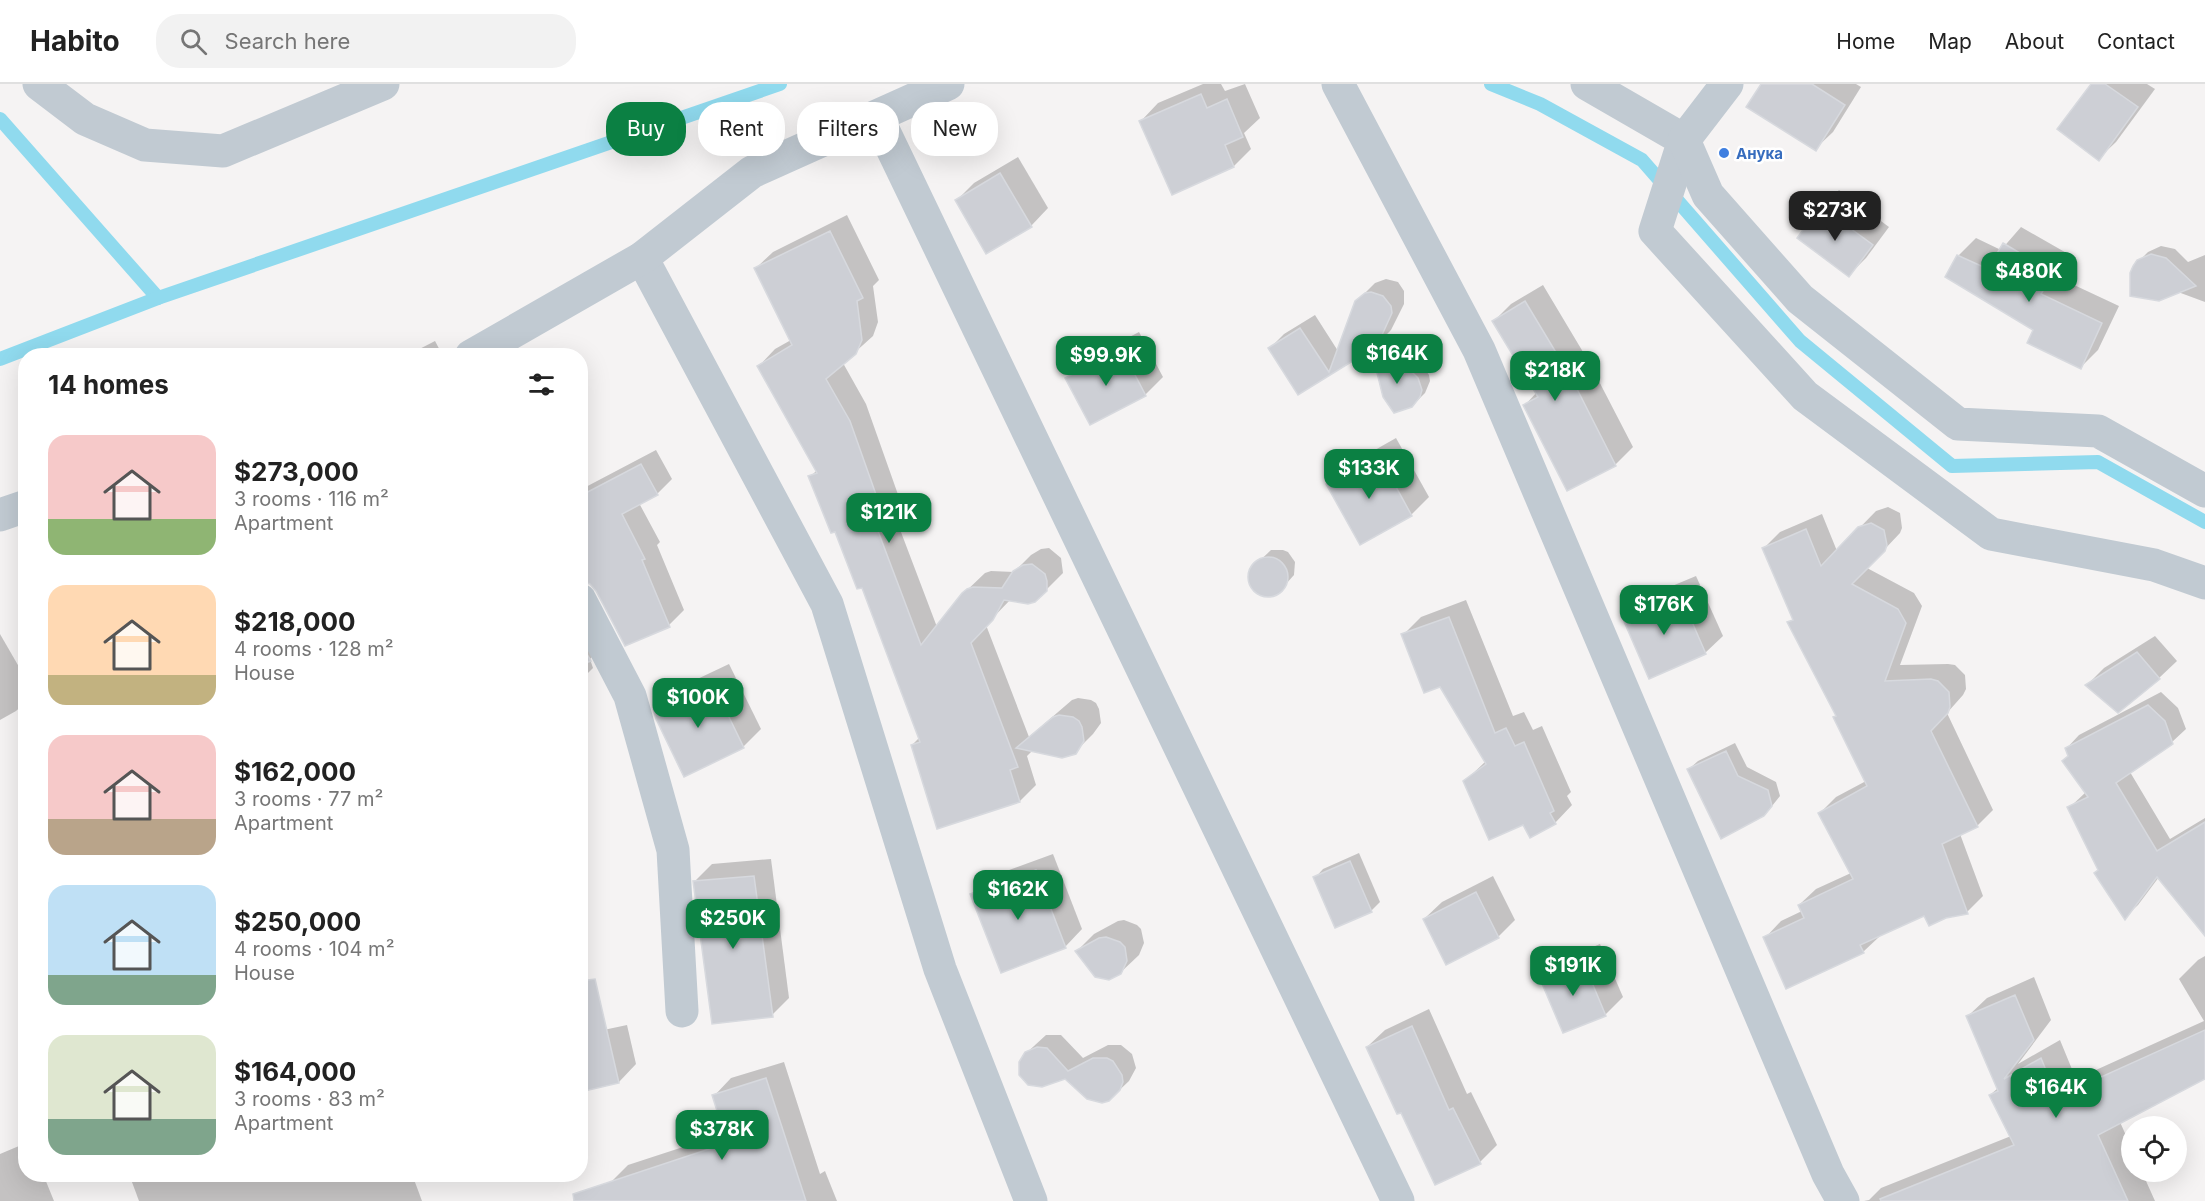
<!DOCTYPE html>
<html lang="en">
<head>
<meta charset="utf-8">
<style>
	:root { --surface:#fff; --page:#f2f2f2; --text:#222; --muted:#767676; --line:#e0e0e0; --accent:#0b8043 }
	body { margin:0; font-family:Inter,sans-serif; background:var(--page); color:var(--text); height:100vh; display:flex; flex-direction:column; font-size:22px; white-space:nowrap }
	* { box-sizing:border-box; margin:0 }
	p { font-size:20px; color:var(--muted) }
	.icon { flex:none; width:33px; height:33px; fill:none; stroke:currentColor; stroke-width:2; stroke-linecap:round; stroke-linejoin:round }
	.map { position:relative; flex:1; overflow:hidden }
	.panel { position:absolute; left:18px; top:264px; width:570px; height:834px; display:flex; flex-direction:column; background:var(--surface); border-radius:24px; box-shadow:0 6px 24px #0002 }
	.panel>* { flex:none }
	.guide { position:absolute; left:606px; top:18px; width:570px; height:54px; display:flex; gap:12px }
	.tools { position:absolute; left:2121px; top:1032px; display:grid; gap:12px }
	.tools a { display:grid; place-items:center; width:66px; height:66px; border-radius:50%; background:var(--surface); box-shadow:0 6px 24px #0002; font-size:30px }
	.price { position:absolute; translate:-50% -51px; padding:0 14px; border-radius:12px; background:var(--accent); color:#fff; font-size:20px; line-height:39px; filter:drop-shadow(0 2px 3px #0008) }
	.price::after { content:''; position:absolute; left:50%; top:36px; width:18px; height:14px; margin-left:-9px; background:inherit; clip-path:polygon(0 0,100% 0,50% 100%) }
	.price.active { background:#222; color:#fff }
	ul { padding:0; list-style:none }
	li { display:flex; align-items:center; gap:18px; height:150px; padding:0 30px }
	li span { display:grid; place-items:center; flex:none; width:168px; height:120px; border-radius:18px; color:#555 }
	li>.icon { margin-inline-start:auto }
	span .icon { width:72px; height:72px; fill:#fffc; stroke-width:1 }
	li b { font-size:26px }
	h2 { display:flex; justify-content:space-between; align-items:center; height:72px; padding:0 30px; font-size:26px }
	.pill { padding:0 21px; border-radius:24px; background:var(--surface); box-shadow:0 6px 24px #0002; font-size:21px; line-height:54px }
	.pill.active { background:var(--accent); color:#fff }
	header { display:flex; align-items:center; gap:36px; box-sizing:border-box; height:84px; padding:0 30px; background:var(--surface); border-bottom:2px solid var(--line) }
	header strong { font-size:28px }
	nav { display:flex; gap:33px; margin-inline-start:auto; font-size:21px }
	.search { width:420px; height:54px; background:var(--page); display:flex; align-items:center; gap:15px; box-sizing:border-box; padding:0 21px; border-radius:24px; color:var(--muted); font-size:22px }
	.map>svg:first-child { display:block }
</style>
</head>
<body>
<header>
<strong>Habito</strong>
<div class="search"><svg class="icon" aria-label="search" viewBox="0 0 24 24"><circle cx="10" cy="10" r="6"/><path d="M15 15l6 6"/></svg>Search here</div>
<nav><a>Home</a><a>Map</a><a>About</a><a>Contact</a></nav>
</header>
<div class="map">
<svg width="2205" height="1117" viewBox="0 0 2205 1117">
	<rect width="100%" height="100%" fill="#f5f3f3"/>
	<g fill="#0003">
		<polygon points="1203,0 1221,0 1225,7 1245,0 1260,34 1244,49 1251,65 1234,82 1141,37 1158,19"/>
		<polygon points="1763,0 1856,0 1861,3 1833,48 1815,65"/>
		<polygon points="2093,0 2147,0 2155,5 2116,58 2098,75"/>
		<polygon points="1018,73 1048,124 1031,142 957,116 974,99"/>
		<polygon points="1839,106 1889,143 1866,174 1849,191 1799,154 1822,123"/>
		<polygon points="847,131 879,196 873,202 878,238 873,252 843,279 866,320 901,419 893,427 937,543 963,510 985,489 991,487 1014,488 1031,471 1041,465 1049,464 1061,474 1063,489 1046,506 1011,515 986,541 1029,653 1072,616 1078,614 1091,616 1096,619 1099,625 1101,639 1093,650 1075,668 1033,666 1027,672 1036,701 1020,717 912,661 920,653 863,502 810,393 817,386 759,282 775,265 791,256 756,184 773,168"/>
		<polygon points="2021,143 2070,171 2057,193 2119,222 2098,266 2081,283 1958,172 1976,154 2001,166"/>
		<polygon points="2161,162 2175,165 2188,178 2205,171 2205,218 2178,208 2139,177 2148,168"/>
		<polygon points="1386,195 1398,198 1404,207 1404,220 1391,246 1376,261 1299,309 1270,264 1284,250 1315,231 1338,267 1356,218 1375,199"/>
		<polygon points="1543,201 1589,278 1633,363 1615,381 1568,405 1525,321 1537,308 1494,237 1511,220"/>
		<polygon points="1139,248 1163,293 1145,311 1067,294 1084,277"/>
		<polygon points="435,257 443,272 406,272"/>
		<polygon points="1382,261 1422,281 1429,291 1430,297 1425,309 1416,318 1384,313 1374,270"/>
		<polygon points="1396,354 1429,413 1411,431 1361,459 1328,400 1345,383"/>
		<polygon points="656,366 672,395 657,410 639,419 660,458 657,461 684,526 669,541 626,560 580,476 580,406"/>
		<polygon points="1888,423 1900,429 1902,444 1900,449 1867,484 1914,509 1922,522 1900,581 1948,580 1955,581 1965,591 1966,605 1963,611 1947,629 1993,726 1977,742 1960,750 1983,812 1967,828 1946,832 1925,830 1880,852 1863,868 1765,854 1781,837 1802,827 1799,821 1816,805 1851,789 1820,729 1836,713 1866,697 1837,631 1789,539 1794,534 1764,464 1780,448 1822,430 1837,467 1876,427"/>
		<polygon points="1271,466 1283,466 1288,468 1295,478 1294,491 1277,510 1264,512 1259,510 1250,501 1250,486"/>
		<polygon points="1696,492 1723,552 1705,569 1624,533 1641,515"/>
		<polygon points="1466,516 1513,632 1524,628 1533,646 1542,642 1571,708 1567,712 1572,721 1555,739 1523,739 1465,697 1486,677 1440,601 1403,551 1421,533"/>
		<polygon points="581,533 598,567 590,575 593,584 585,592 580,593"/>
		<polygon points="0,550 26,595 26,618 16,627 0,636"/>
		<polygon points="2155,552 2177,577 2159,594 2118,627 2087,601 2104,584"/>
		<polygon points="729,580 761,645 743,663 685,691 655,625 672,607"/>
		<polygon points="2161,608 2178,624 2186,645 2172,658 2130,688 2170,755 2205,734 2205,785 2159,793 2138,821 2125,833 2069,724 2086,708 2066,665 2079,651"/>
		<polygon points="1735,659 1747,683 1776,698 1780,712 1772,722 1689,685 1698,677"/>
		<polygon points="1359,769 1380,818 1371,827 1315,794 1323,785"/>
		<polygon points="1053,770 1082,845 1065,863 972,811 990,793"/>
		<polygon points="771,775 789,914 772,931 695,797 712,780"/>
		<polygon points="1493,792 1515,836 1498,853 1424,835 1442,818"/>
		<polygon points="1124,836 1137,841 1141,845 1144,859 1139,871 1120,889 1077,867 1094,850 1118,837"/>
		<polygon points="1600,860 1623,913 1605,931 1542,895 1559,877"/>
		<polygon points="2205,872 2205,988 2120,1038 2132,1065 2132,1088 2142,1088 2155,1117 1864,1117 1869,1116 1881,1104 2011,1052 1990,1011 1998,1004 1968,932 1987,914 2034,893 2051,936 2018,980 2060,956 2076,995 2204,937 2179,895 2198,876"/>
		<polygon points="1429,925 1467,1010 1471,1008 1497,1061 1480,1078 1401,1027 1367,963 1385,946"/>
		<polygon points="627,941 636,980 619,998 580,951"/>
		<polygon points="1046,951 1061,951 1083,974 1108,961 1121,961 1132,970 1136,984 1129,997 1109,1016 1022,973"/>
		<polygon points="784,978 820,1090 825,1087 837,1117 616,1117 610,1099 628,1081 726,1049 714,1012 731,994"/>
		<polygon points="26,1059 26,1090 43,1090 54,1117 0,1117 0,1070"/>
		<polygon points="129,1090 412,1090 422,1117 139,1117"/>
	</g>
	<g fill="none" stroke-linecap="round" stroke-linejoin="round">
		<g stroke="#90daee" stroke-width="14">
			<polyline points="1491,0 1540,20 1642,76 1800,257 1952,382 2098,378 2205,438"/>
			<polyline points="0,35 158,214"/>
			<polyline points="0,275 158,214 780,0"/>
		</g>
	</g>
	<g fill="#cdcfd5" stroke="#d7d9de" stroke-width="1.5">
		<polygon points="1761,0 1812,0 1845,21 1816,67 1746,23"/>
		<polygon points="2091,0 2105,0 2138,23 2099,77 2057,45"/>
		<polygon points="1201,10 1207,24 1227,15 1243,53 1225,61 1234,83 1172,111 1139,37"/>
		<polygon points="1000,89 1032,143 986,170 955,116"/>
		<polygon points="1820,122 1873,161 1849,193 1797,154"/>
		<polygon points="830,147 863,214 857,217 862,256 856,270 826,295 850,337 885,436 875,439 921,561 962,509 967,505 973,503 1002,504 1013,487 1023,481 1032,480 1045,490 1047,497 1047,507 1035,518 1028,520 1004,516 993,536 971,559 1018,683 1010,686 1020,718 937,745 911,661 920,658 862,504 857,505 835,448 831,449 808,392 817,389 757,282 792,261 754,184"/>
		<polygon points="2003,159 2054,189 2041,210 2102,239 2081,285 2027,259 2033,246 1945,193 1957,171 1988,185"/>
		<polygon points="2151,170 2166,174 2196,202 2159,217 2130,212 2130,189 2133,182 2137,176"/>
		<polygon points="1371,208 1383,212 1391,222 1392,229 1377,262 1298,311 1268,264 1300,244 1329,288 1355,217 1365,209"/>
		<polygon points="1525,217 1572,295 1616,382 1567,407 1523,321 1538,313 1492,237"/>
		<polygon points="1121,264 1146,312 1090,341 1065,294"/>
		<polygon points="1372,269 1413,289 1418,294 1422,306 1420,313 1412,323 1394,329 1383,313"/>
		<polygon points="1378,370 1412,432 1360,461 1326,400"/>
		<polygon points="641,380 658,411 622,430 645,475 642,476 670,543 625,562 596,507 590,500 580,497 580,412"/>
		<polygon points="1871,439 1884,446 1887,461 1885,467 1852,500 1898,525 1906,539 1885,597 1931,595 1938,597 1949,608 1950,623 1948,629 1931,647 1978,743 1942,760 1968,830 1946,834 1929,842 1924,832 1860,861 1864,869 1786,905 1763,853 1804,834 1798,821 1853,795 1818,729 1867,702 1833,633 1836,632 1787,538 1793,536 1762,464 1806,445 1821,482 1858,443"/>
		<circle cx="1268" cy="493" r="20"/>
		<polygon points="1679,508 1706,570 1649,595 1622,533"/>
		<polygon points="1449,533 1495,649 1506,644 1515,662 1524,658 1554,727 1550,729 1556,740 1530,754 1523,741 1489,756 1463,697 1486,680 1440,603 1424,609 1401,550"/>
		<polygon points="580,558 591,577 580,581"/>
		<polygon points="2137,568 2160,595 2118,629 2085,601"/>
		<polygon points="711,596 744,664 684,693 656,635 653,624"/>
		<polygon points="2148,621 2165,637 2173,660 2116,699 2157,767 2205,738 2205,852 2157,793 2125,836 2094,789 2098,786 2067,723 2088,713 2062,677 2068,672 2065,664"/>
		<polygon points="1059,631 1073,633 1079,637 1082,643 1084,657 1076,670 1062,674 1016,664 1053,633"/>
		<polygon points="1726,667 1738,692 1768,706 1772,722 1764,732 1721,755 1687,685"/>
		<polygon points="1350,777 1372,828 1335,844 1313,793"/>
		<polygon points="1036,786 1066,864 1001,889 970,810"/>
		<polygon points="754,792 773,933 712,940 693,797"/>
		<polygon points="1476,808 1499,854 1446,881 1423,835"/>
		<polygon points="1106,853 1120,858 1125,863 1127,877 1121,890 1109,896 1095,893 1075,867 1099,854"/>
		<polygon points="1583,877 1606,932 1563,949 1540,895"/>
		<polygon points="595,895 619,999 580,1008 580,897"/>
		<polygon points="2015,911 2034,956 2004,995 2041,974 2057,1013 2205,946 2205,995 2098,1051 2128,1117 1881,1117 1880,1115 2014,1061 1989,1011 1998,1007 1966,932"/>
		<polygon points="1412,942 1449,1026 1453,1024 1481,1080 1435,1101 1401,1029 1397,1030 1366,963"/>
		<polygon points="1037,963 1047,964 1068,987 1093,974 1107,974 1113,977 1122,991 1123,998 1120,1006 1109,1017 1102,1019 1087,1015 1065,995 1042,1003 1028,1001 1019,991 1019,978 1025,968"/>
		<polygon points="766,994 806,1117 574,1117 573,1110 727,1059 712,1011"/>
	</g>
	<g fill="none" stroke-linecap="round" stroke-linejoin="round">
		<g stroke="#c1cad2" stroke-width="33">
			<polyline points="39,0 85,35 145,61 223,67 383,0"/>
			<polyline points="1338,0 1479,266 1828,1090 1843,1117"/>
			<polyline points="1587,0 1684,56 1655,147 1805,312 1991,450 2154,481 2205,499"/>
			<polyline points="1727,0 1684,56 1708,111 1800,215 1958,340 2098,347 2205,407"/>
			<polyline points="877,33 1398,1117"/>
			<polyline points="642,174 827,520 940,885 1031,1117"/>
			<polyline points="471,272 642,174 752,88 948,0"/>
			<polyline points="0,431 26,422"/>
			<polyline points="580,516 630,612 673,766 682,927"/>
		</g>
	</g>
	<circle fill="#3f7fe0" stroke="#fff" stroke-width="2" cx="1724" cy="69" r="6"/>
	<g text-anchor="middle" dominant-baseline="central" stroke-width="5" stroke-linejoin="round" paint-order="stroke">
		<g font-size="15" font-weight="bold" fill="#366cbe" stroke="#fff" text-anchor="start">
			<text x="1736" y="69">Анука</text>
		</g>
	</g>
</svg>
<div class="tools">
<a><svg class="icon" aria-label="locate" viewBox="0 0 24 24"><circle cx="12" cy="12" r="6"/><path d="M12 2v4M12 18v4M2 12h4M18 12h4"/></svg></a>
</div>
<b class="price active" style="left:1835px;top:158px">$273K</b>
<b class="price" style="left:2029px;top:219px">$480K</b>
<b class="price" style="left:1397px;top:301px">$164K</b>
<b class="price" style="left:1106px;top:303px">$99.9K</b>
<b class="price" style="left:1555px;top:318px">$218K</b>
<b class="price" style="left:1369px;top:416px">$133K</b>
<b class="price" style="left:889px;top:460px">$121K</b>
<b class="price" style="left:1664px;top:552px">$176K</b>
<b class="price" style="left:698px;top:645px">$100K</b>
<b class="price" style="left:1018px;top:837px">$162K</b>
<b class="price" style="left:733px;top:866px">$250K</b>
<b class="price" style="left:1573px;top:913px">$191K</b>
<b class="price" style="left:2056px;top:1035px">$164K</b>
<b class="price" style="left:722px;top:1077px">$378K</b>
<div class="guide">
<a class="pill active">Buy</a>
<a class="pill">Rent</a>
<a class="pill">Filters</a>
<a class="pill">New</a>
</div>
<section class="panel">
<h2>14 homes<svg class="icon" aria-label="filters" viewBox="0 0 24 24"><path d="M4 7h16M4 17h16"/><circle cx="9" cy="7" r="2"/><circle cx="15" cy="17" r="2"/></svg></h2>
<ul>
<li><span style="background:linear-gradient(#f6c9c9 70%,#8fb573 0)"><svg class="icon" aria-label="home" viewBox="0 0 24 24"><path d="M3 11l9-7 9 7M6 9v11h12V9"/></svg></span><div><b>$273,000</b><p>3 rooms · 116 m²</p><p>Apartment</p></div></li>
<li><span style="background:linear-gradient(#ffd9b3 75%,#c2b280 0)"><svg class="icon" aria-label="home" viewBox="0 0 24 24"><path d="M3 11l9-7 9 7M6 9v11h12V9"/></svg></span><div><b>$218,000</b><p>4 rooms · 128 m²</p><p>House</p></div></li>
<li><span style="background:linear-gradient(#f6c9c9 70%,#b9a48a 0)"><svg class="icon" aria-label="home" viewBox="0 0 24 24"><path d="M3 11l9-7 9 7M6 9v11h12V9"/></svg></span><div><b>$162,000</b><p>3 rooms · 77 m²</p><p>Apartment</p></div></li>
<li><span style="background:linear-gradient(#bfe0f5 75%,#7fa58c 0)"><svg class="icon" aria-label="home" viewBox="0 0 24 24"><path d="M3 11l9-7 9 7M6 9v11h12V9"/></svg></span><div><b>$250,000</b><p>4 rooms · 104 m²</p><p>House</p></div></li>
<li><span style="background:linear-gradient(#dfe7d0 70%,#7fa58c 0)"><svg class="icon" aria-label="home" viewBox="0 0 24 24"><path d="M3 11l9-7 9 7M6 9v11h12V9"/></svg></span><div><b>$164,000</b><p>3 rooms · 83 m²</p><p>Apartment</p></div></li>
</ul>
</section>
</div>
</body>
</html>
